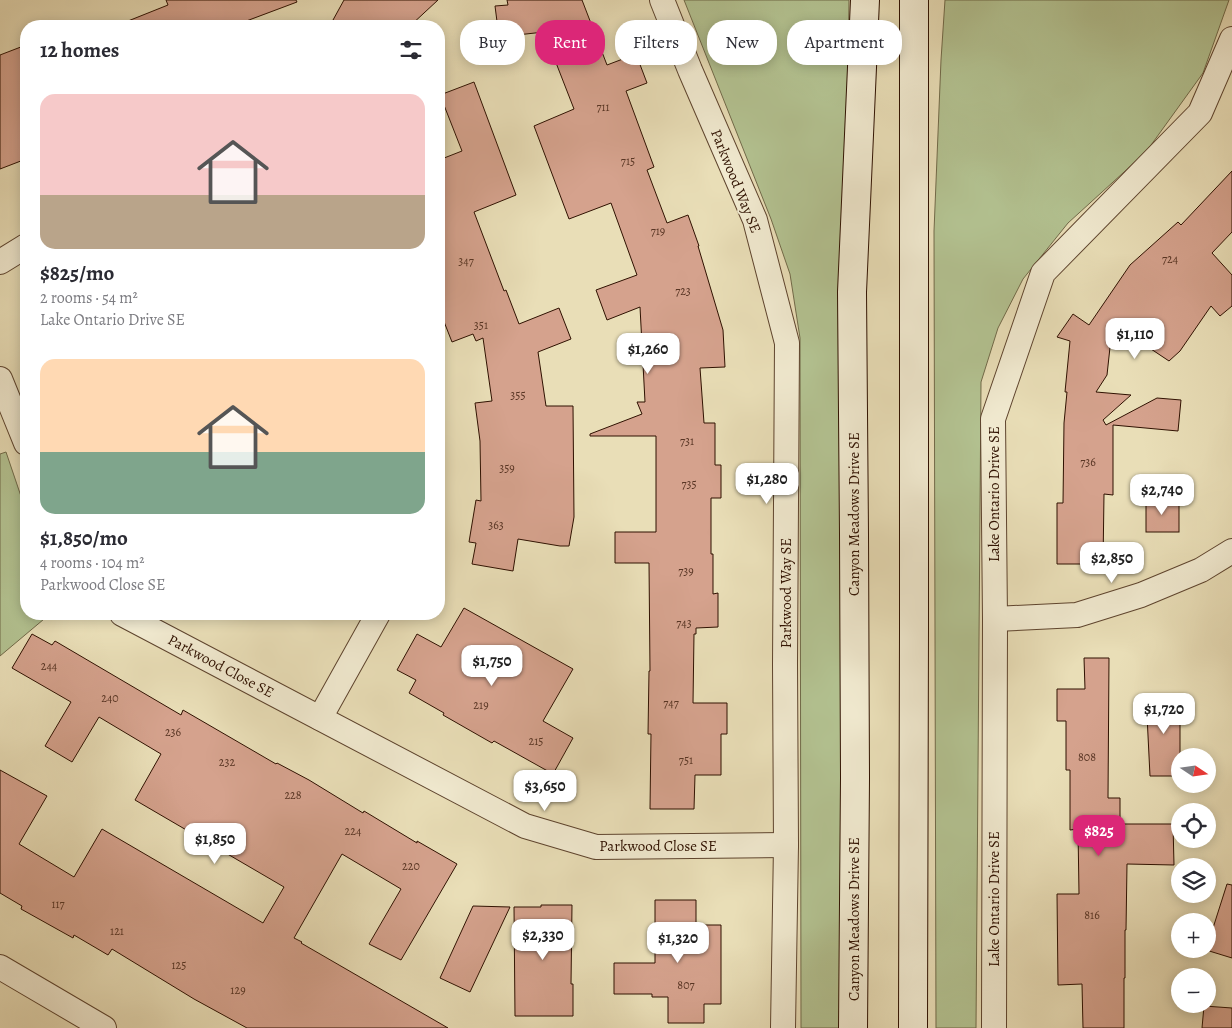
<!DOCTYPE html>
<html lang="en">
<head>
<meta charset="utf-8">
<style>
	:root { --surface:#fff; --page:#f2f2f3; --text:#2b2b33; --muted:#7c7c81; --accent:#db2777 }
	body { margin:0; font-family:Alegreya,serif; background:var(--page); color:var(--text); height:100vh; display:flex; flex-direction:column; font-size:19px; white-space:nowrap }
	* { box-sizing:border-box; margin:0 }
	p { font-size:16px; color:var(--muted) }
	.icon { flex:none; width:28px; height:28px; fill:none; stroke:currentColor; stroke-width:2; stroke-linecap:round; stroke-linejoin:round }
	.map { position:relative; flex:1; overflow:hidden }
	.details { position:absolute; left:20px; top:20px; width:425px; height:600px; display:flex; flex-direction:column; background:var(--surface); border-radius:20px; box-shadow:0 2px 12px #0003 }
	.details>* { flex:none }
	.hud { position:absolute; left:460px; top:20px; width:475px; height:45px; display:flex; gap:10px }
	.needle { width:32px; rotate:103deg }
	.controls { position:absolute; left:1171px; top:748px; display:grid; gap:10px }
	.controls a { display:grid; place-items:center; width:45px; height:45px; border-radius:50%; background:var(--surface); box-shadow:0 2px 12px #0003; font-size:25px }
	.price { position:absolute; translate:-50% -42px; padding:0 11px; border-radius:10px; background:#fff; color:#222; font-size:16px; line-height:32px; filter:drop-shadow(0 1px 2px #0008) }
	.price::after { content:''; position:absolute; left:50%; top:30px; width:15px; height:11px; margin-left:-8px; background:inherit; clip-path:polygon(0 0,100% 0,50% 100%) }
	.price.selected { background:var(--accent); color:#fff }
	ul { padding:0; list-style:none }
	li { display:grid; align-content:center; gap:10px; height:265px; padding:0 20px }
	li span { display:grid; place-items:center; height:155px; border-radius:15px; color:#555 }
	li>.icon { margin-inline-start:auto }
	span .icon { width:90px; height:90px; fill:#fffc; stroke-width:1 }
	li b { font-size:21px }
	h2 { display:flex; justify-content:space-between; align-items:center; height:60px; padding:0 20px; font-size:21px }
	.pill { padding:0 18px; border-radius:20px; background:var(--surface); box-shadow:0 2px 12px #0003; font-size:18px; line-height:45px }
	.pill.selected { background:var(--accent); color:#fff }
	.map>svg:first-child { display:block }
</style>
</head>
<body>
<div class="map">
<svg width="1232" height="1028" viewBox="0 0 1232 1028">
	<rect width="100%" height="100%" fill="#e9deb7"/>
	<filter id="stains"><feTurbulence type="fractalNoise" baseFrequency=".004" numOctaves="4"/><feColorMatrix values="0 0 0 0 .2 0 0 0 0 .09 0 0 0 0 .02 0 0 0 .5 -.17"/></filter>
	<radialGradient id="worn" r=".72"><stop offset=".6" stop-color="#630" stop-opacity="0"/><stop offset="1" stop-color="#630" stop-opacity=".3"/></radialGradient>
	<g fill="#b3c291" stroke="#716a49">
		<polygon points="684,0 849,0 845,301 843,1028 801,1028 800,338 790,274 771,219"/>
		<polygon points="945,0 1229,0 1203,73 1146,152 1068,223 1023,279 998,328 981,382 976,1028 936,1028 934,231 941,60"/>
		<polygon points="6,452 26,511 26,614 50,614 0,656 0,454"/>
	</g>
	<g fill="#d5a28d" stroke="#2f1101">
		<polygon points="166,0 296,0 297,2 233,26 119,26 118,25 168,5"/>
		<polygon points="344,0 438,0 410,26 344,26 333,20"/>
		<polygon points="507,0 582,0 607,65 636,54 647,83 626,91 654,167 647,170 667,223 688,215 699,246 698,246 723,330 725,367 700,368 704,423 715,423 715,465 721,465 721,498 711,498 711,554 713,554 713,594 718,593 718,627 696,628 696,634 694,634 693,703 727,703 727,734 721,734 721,775 695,775 694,809 650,809 651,734 648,734 649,671 650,671 649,563 615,563 615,532 656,532 656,436 590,436 590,434 642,414 637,402 645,402 640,307 607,320 596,290 637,275 611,203 569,219 534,126 574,109 544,32 499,37 495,6 508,5"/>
		<polygon points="26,45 26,159 0,169 0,55"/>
		<polygon points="474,82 516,195 474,212 504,291 506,290 519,324 559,308 571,339 538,352 546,406 573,406 574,517 569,546 560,546 518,539 513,571 472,564 476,543 469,542 476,500 481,501 480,441 475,403 492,401 483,338 476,341 473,334 452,342 439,309 439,160 462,151 440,95"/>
		<polygon points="1232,171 1232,232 1212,253 1232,275 1232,306 1220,316 1211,306 1180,351 1169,361 1133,337 1126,348 1111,338 1107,375 1096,392 1131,395 1103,420 1106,425 1157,398 1181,400 1178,431 1113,425 1113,495 1104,494 1103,564 1057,564 1057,503 1063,503 1064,423 1067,392 1065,392 1070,341 1057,337 1073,314 1089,325 1130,265 1178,222 1181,225"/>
		<rect x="1146" y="500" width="33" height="32"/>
		<polygon points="464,608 573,669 543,721 573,738 553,774 494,741 492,743 443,715 444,713 409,693 416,680 397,670 417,634 441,647"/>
		<polygon points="32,634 52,645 55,641 181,715 183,710 276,764 277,763 309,780 363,813 364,811 417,843 417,841 457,864 401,960 369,944 401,889 342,854 294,938 302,942 301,943 448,1028 247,1028 194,999 112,949 108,955 74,935 73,938 21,909 22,906 0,893 0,770 47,796 19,844 74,877 102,829 263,923 284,887 135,800 161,754 99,717 72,762 45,746 71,702 12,668"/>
		<polygon points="1084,658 1109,658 1108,798 1120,798 1120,824 1173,824 1174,865 1127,864 1126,930 1125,930 1125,978 1124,978 1124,1028 1083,1028 1082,984 1058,985 1057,894 1079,894 1078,829 1070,830 1070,770 1066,770 1066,721 1057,721 1057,689 1085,689"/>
		<polygon points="1146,695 1180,695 1180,775 1178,776 1150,776"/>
		<polygon points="1227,884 1232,885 1232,958 1206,950"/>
		<polygon points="655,900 696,900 696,925 721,925 721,1004 704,1004 704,1023 668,1023 668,997 652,997 652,994 614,994 614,963 655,963"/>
		<polygon points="541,905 572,905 571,984 573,984 573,1016 515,1016 514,907 541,907"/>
		<polygon points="473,906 510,907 470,992 440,978"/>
		<polygon points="1204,1006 1232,1008 1232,1028 1202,1028"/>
	</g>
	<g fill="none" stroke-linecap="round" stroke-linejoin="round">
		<defs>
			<g id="minor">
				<polyline points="662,0 690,70 755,220 787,343 785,664 786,845 783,1028"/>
				<polyline points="0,262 26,246"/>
				<polyline points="0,379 26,443"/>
				<polyline points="122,614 525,826 596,847 786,845"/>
				<polyline points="995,619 1077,615 1141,595 1201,570 1232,551"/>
				<polyline points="320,718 378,614"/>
				<polyline points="0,967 104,1028"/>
				<polyline points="994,1028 995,619 993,419 1043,273 1200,113 1232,39"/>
			</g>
			<g id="secondary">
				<polyline points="853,1028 855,778 854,534 852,292 865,0"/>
				<polyline points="913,1028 914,631 914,0"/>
			</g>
		</defs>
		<use href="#minor" stroke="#5e442e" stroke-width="26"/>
		<use href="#secondary" stroke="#2f1101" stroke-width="30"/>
		<use href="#minor" stroke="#f1ead0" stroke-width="24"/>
		<use href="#secondary" stroke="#f1ead0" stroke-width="28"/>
	</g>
	<g text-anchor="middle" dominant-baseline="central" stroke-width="4" stroke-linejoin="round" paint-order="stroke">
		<g font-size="12" fill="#583524">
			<text x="603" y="107">711</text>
			<text x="628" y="161">715</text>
			<text x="658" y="231">719</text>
			<text x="1170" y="259">724</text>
			<text x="466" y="261">347</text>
			<text x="683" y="291">723</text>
			<text x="481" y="325">351</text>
			<text x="518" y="395">355</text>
			<text x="687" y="441">731</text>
			<text x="1088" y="462">736</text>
			<text x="507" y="468">359</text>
			<text x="689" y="484">735</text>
			<text x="496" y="525">363</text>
			<text x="686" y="571">739</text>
			<text x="684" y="623">743</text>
			<text x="49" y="666">244</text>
			<text x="110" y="698">240</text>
			<text x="671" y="703">747</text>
			<text x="481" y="705">219</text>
			<text x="173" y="732">236</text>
			<text x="536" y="741">215</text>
			<text x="1087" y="757">808</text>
			<text x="686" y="760">751</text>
			<text x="227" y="762">232</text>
			<text x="293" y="795">228</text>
			<text x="353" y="831">224</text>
			<text x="411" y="866">220</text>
			<text x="58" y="904">117</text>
			<text x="1092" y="915">816</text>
			<text x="117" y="931">121</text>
			<text x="179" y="965">125</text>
			<text x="686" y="985">807</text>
			<text x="238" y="990">129</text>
		</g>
		<g font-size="15" fill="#2f1101" stroke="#f1ead0">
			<text transform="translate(736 181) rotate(68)">Parkwood Way SE</text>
			<text transform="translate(994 494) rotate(-90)">Lake Ontario Drive SE</text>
			<text transform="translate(854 514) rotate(-90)">Canyon Meadows Drive SE</text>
			<text transform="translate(786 593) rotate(-90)">Parkwood Way SE</text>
			<text transform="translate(221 666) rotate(28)">Parkwood Close SE</text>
			<text x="658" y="846">Parkwood Close SE</text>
			<text transform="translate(994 899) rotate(-90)">Lake Ontario Drive SE</text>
			<text transform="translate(854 919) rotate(-90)">Canyon Meadows Drive SE</text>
		</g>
	</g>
	<rect width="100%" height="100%" filter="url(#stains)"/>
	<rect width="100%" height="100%" fill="url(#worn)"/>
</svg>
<div class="controls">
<a><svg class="needle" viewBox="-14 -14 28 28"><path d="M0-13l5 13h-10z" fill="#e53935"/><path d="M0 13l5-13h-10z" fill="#7c7c81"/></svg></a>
<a><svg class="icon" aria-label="locate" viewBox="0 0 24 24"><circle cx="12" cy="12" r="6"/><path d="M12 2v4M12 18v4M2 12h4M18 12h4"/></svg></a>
<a><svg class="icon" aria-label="layers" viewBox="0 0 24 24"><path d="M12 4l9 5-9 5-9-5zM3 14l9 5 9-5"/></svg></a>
<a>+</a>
<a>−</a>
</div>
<b class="price" style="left:1135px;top:360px">$1,110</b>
<b class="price" style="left:648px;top:375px">$1,260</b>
<b class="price" style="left:767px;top:505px">$1,280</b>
<b class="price" style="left:1162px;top:516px">$2,740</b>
<b class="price" style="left:1112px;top:584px">$2,850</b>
<b class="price" style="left:492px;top:687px">$1,750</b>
<b class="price" style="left:1164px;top:735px">$1,720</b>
<b class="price" style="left:545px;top:812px">$3,650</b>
<b class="price selected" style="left:1099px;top:857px">$825</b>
<b class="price" style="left:215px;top:865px">$1,850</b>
<b class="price" style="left:543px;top:961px">$2,330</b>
<b class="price" style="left:678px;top:964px">$1,320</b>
<div class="hud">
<a class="pill">Buy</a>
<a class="pill selected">Rent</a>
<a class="pill">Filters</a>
<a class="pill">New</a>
<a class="pill">Apartment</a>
</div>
<section class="details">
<h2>12 homes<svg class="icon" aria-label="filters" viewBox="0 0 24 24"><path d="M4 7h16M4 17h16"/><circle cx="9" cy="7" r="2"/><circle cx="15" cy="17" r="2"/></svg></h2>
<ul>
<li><span style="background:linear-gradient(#f6c9c9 65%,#b9a48a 0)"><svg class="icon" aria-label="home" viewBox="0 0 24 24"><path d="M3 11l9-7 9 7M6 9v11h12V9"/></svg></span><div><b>$825/mo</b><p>2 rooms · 54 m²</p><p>Lake Ontario Drive SE</p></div></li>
<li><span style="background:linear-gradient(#ffd9b3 60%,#7fa58c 0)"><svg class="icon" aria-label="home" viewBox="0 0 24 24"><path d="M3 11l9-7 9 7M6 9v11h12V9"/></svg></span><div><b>$1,850/mo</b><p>4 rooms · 104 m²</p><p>Parkwood Close SE</p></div></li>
</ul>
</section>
</div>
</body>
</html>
